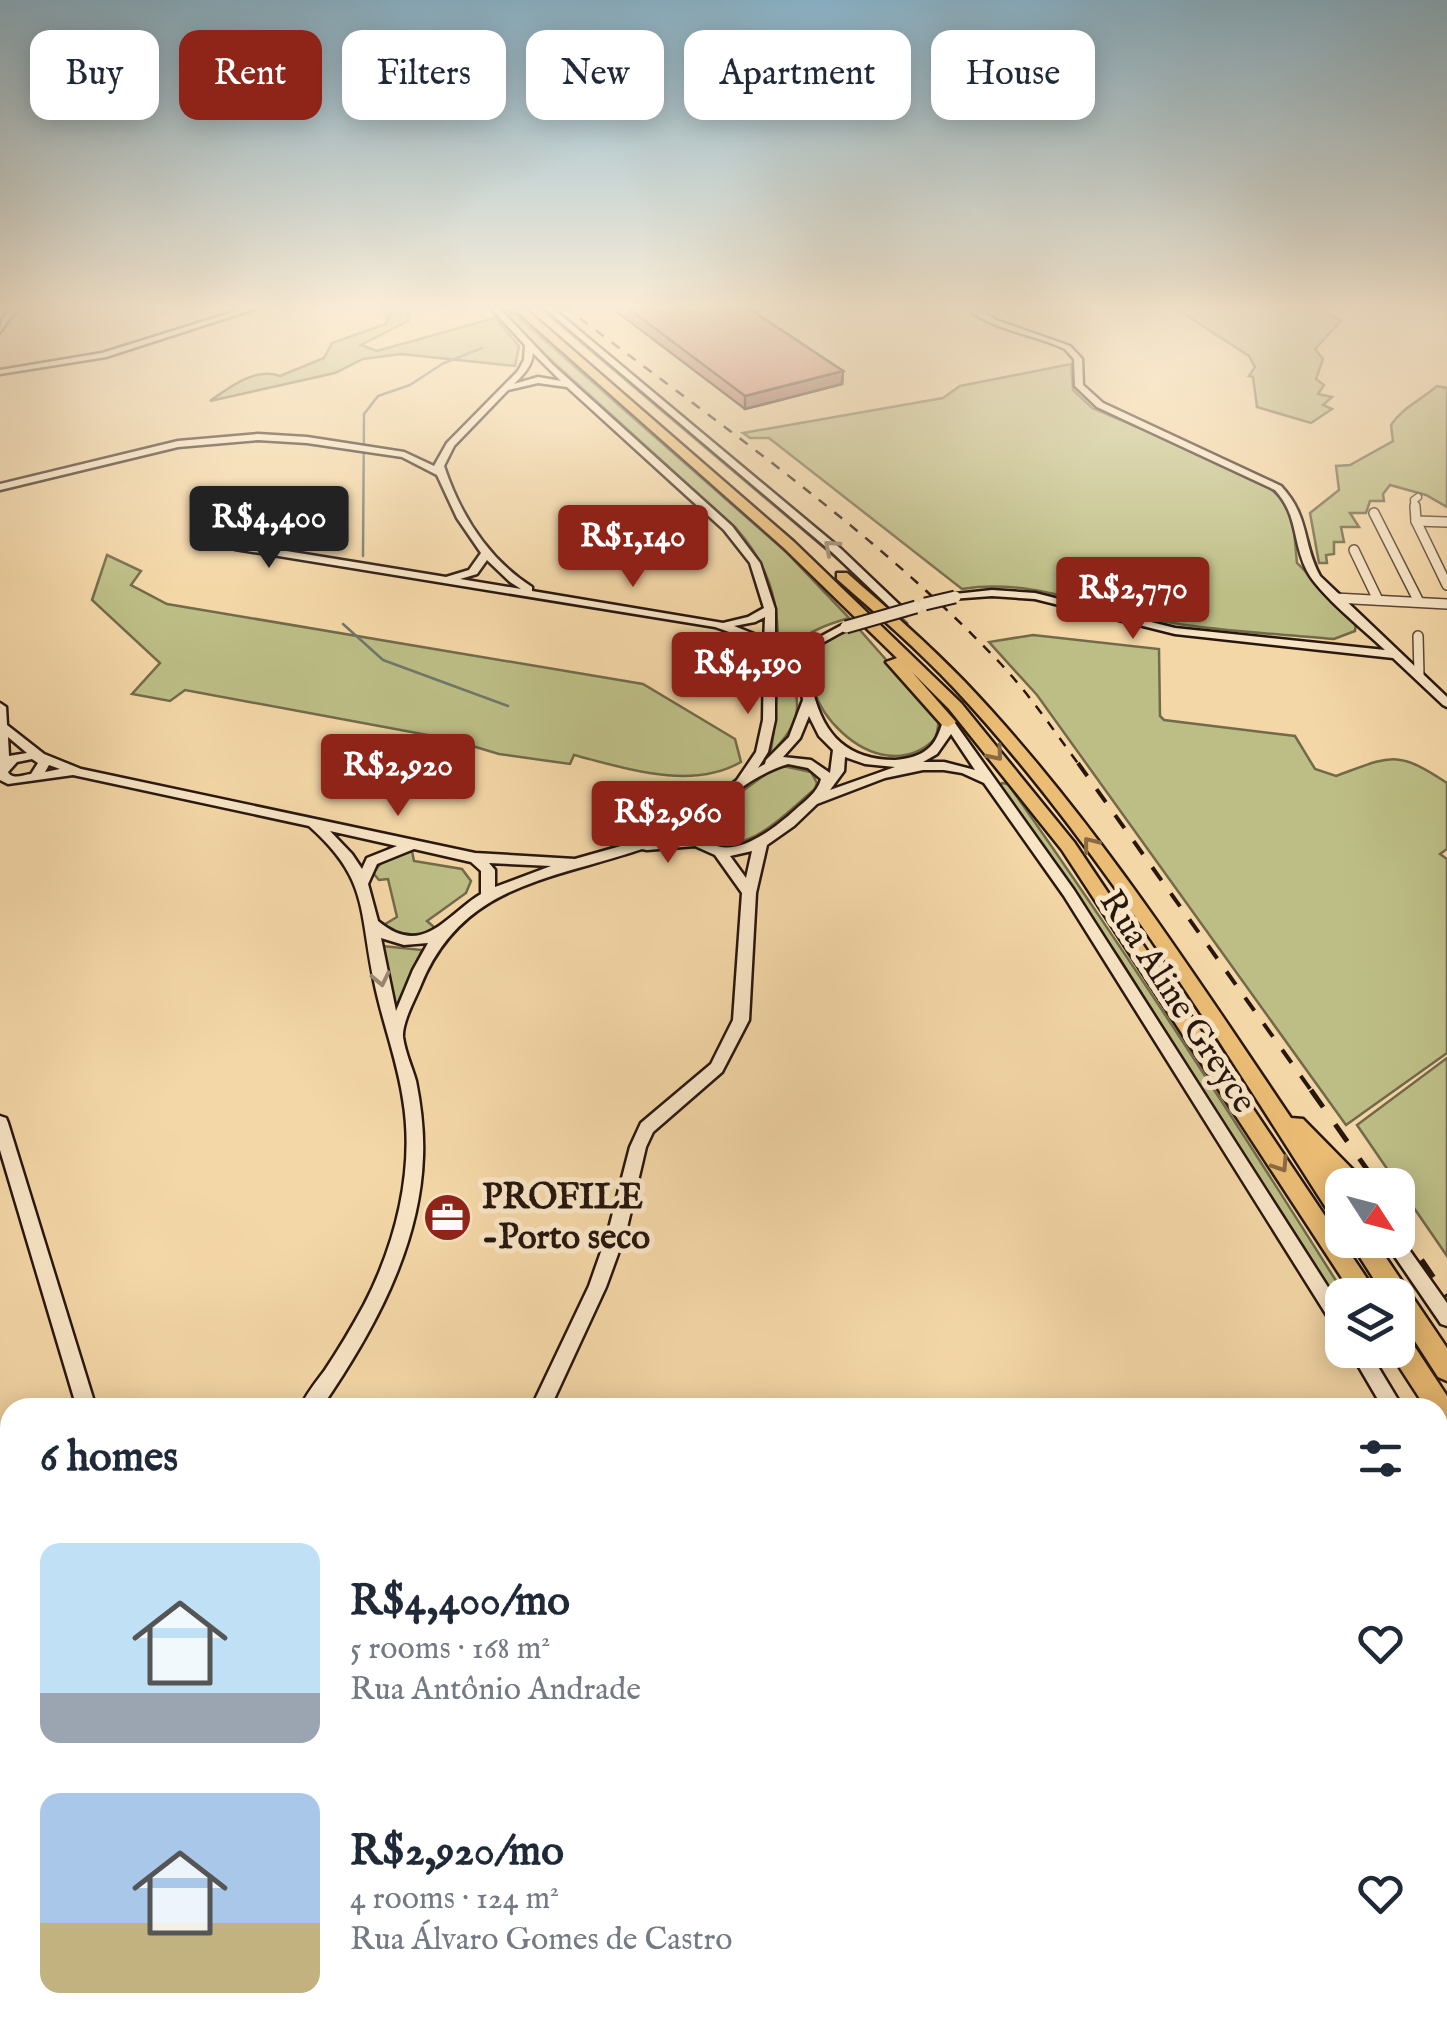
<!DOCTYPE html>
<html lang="en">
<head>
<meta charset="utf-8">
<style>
	:root { --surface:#fff; --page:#f6f6f7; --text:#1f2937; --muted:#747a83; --accent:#8f2418 }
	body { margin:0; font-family:"IM FELL English",serif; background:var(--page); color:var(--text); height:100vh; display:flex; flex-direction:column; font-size:38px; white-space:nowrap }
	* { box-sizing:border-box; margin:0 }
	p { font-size:32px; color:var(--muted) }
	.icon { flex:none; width:55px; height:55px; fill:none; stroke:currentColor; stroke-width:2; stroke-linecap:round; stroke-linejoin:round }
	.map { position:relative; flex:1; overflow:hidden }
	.panel { position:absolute; left:0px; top:1398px; width:1448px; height:642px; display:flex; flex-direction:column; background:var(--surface); border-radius:30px 30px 0 0; box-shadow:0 5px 25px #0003 }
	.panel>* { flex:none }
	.top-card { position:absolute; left:30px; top:30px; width:1388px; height:90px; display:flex; gap:20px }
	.needle { width:65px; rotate:126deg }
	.fabs { position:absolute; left:1325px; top:1168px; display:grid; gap:20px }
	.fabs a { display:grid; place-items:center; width:90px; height:90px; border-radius:20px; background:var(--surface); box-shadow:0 5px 25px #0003; font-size:50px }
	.price { position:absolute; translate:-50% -85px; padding:0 22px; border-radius:10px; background:var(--accent); color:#fff; font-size:32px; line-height:65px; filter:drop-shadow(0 2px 5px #0008) }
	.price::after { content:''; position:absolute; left:50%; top:60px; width:30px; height:22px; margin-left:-15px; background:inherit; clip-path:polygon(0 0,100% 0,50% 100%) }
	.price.on { background:#222; color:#fff }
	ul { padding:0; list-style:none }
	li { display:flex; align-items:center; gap:30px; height:250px; padding:0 40px }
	li span { display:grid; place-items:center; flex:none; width:280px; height:200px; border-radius:20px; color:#555 }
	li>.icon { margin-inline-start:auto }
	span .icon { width:120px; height:120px; fill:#fffc; stroke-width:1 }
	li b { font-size:42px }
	h2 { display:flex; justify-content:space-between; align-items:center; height:120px; padding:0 40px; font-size:42px }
	.chip { padding:0 35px; border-radius:20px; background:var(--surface); box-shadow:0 5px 25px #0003; font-size:35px; line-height:90px }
	.chip.on { background:var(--accent); color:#fff }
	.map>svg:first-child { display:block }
</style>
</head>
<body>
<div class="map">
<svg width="1447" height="2039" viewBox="0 0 1447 2039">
	<rect width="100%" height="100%" fill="#f4d7a7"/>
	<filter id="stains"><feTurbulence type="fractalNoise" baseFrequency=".002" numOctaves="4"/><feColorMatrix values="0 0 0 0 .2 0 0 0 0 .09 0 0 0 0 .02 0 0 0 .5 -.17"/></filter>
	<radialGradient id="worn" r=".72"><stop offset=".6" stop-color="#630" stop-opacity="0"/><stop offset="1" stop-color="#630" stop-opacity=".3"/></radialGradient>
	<g fill="#bdbe86" stroke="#726a4a" stroke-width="2.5">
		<path d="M392,306H410L408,321L361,345L377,351L495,318L519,346L515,366L401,354L363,359L335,373L210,401C230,387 255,367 280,376L324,358L332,343L386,324Z"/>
		<path d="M498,306L516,315L786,552L849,618C822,626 789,635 792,670C793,682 798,696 797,709C795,728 782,741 770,755C775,731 776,708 777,684C781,622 779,576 736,528L540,350Z"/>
		<polygon points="538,306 828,548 908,624 848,568"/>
		<polygon points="1172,306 1311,306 1341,321 1315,349 1323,359 1316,379 1324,385 1318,394 1332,397 1323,405 1332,409 1311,423 1257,407 1253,377 1249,376 1255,367 1249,356"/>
		<path d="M1071,364L1073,390L1092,408L1243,472L1271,489L1292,510L1297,563L1356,622L1355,631L1334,639C1281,634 1226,632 1173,623C1101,611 1036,577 962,589L769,438H750L743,433L943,398L960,386Z"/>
		<path d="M1437,386L1447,388V507L1426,495L1390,485L1383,494L1384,501H1370L1366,513H1350L1359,527H1341L1344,542H1334V554L1326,555L1327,563H1319L1310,513L1339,490L1336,466L1350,465L1393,441L1391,425C1402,408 1421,400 1437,386Z"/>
		<path d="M107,555L141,571L131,585L167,604L643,684L735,739L741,762C691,791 625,768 574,755L570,764L499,754L449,739L185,690L170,701L132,694L160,663L92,600Z"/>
		<path d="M859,629L939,720L936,738C877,798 783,693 818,647C827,635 845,633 859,629Z"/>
		<path d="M1033,635L1159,649L1160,716L1164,720L1295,736L1315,769L1336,776C1391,756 1396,749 1447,783V849L1440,854L1447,859V1053L1346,1125L1037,695L989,642Z"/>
		<path d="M783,766L811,772L817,783L815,789C786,812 748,858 710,838L705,822L711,814L770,771Z"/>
		<path d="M1002,783L1008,784C1126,951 1236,1122 1345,1295L1342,1313L1120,959L1000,786Z"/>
		<polygon points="412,851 414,861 462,869 471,881 466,893 427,921 434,927 432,932 404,938 382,926 397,917 388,879 379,880 373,873 384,859"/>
		<polygon points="382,946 422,950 396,1007"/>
		<polygon points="1447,1058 1447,1256 1357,1125"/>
		<polygon points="1019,2030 1332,2030 1332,2039 1017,2039"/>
	</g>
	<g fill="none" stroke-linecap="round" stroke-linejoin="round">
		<g stroke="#6e786c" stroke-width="2.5">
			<polyline points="363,556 364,414 378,396 410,385 442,364 482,348"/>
			<polyline points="343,624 383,660 508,706"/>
		</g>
		<defs>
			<polyline id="street-far2" points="1415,509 1414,500 1418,497"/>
			<g id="street-far1">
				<polyline points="1415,506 1416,521 1447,585"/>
				<polyline points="1374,513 1419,602"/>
				<polyline points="1416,521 1447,522"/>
				<polyline points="1354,550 1378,600"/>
				<polyline points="1335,598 1447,604"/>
				<polyline points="1418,636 1419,674"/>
			</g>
			<g id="street">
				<polyline points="251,2039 256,2030"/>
				<polyline points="318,2039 321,2030"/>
				<polyline points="504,2039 508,2030"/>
				<polyline points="661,2039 665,2030"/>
				<polyline points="828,2039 831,2030"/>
				<polyline points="1007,2039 1009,2030"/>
			</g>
			<g id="secondary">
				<path d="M15,306H24L12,315L0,332C0,319 5,313 15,306Z"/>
				<polygon points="253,306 264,306 106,357 0,374 0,370 102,353"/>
				<path d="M489,306H497L553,365L732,526L760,563L775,609V720L768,752L758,768L765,764L766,760L789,737L803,700L798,667L805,645L842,625L851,627L815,647C808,663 809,676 813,692C824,736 848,760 895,760C908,759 921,756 930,747C938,739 940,729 944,719H952L1074,890L1342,1309V1332L1336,1330L1064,896L984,783L962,773L944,770H923L885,778L817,804L794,826L767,845L756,893L749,1020L722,1072L653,1132L646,1147L626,1232L606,1287L550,1408H531L589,1286L608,1232L630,1147L641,1123L711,1064L733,1020L742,893L715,855L695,846L647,850L642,849C550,880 461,884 420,987C414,1001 402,1023 403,1037C405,1052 412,1067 416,1081C421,1106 424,1131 423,1157C420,1248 372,1334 321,1408H300C306,1394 316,1382 325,1370C339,1349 352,1327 364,1305C396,1243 415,1169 403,1099C397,1059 382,1021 374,981C359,910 369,879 309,826L73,775L8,784L0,780V703L6,707L7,725L44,754L81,769L475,853L575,859L628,844L658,832L702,807L737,780L756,752L763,720L764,656L746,638L715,627L235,549L215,540L218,528L246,515L273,517L285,529L282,536L262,547L446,577L469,570L481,553L457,518L437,475L402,457L307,443L258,440L178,447L0,490V484L178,441L258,434L307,437L404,452L434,466L447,443L518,371L524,360L525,345ZM533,353L561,381L538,377L514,384C523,375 532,366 533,353ZM538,383L567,387L724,530L750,563L764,608L748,617L723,623L532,591V587C488,559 460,514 444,466L454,446L508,390ZM248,521L270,523L275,529C262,545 243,547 225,539L227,532ZM487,560L510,582L521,589L460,579L477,574ZM765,617L764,644L754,634L734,626L755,622ZM809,716L819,736L833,750L830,773L811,760L783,757L800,738ZM951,734L975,770L944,762H923L937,754ZM8,737L27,753L9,756ZM845,757L865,764L895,767L830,790L844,771ZM32,759L38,763L31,774C23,775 12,780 8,772L17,762ZM788,764L808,768L821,779C818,792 805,801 795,810C773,830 721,871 699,830C714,802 758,773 788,764ZM49,765L60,769L45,772ZM687,827L685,830L689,837L662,840ZM330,831L397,846L367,858L362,869L352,854ZM414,849L471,862L481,871V894C446,915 423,959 378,921L368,884L377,864ZM752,851L746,878L730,856ZM489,863L551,866L495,887V870ZM381,938L404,945L428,943L413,970L396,1011Z"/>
				<polygon points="542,306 550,306 841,549 906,611 906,615 898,615 833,553"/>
				<path d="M964,306H973L996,320L1070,346L1082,359L1083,385L1103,403L1281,486C1310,517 1302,543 1320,576L1447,697V707L1443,705L1393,658L1175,634L1035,599L992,596L951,599L950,597L955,594L992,590L1035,593L1175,628L1385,650C1365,631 1318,593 1307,571C1292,542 1299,516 1275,490L1097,407L1075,386L1074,359L1065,349C1032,333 992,331 964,306Z"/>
				<polygon points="0,1116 6,1118 8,1123 96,1408 77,1408 0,1150"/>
				<polygon points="1398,1234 1447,1303 1447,1326 1441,1324 1387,1245 1384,1240 1398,1240"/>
				<polygon points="1349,1350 1368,1350 1403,1408 1383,1408"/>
				<polygon points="1438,1467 1447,1473 1447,1502 1438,1495"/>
				<polygon points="0,1891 10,1896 10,1924 0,1919"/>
				<polygon points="69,2030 97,2030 93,2039 65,2039"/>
			</g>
			<g id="highway">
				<polygon points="511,306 522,306 794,542 961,703 1074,842 1378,1295 1353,1295 1062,850 949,709 912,672 956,722 948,727 942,725 886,662 897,658 784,548"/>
				<path d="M837,573H847C887,608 927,643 964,681C1089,812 1190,968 1291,1118L1303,1119L1361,1178L1364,1185H1342V1189L1329,1175L1342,1195V1223L1334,1220C1219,1042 1099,843 954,688C917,649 877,614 837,579Z"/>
				<polygon points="1349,1240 1374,1240 1447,1348 1447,1381 1438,1377 1398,1315 1398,1295 1384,1295"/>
				<polygon points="1398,1332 1407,1335 1447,1396 1447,1430 1438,1426 1438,1408 1426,1408 1389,1351 1398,1350"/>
			</g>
		</defs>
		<use href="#street-far2" stroke="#5b4735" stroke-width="9"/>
		<use href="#street-far1" stroke="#5b4735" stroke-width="12"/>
		<use href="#street" stroke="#5b4735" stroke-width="22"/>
		<use href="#secondary" stroke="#28170f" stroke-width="5"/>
		<use href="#highway" stroke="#28170f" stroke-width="5"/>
		<use href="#street-far2" stroke="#f8e5c6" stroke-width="6"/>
		<use href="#street-far1" stroke="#f8e5c6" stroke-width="9"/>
		<use href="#street" stroke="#f8e5c6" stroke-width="18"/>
		<use href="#secondary" fill="#f8e5c6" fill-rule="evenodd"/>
		<use href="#highway" fill="#eabc74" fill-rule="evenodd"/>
		<path stroke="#28170f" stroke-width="2.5" stroke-dasharray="10 10" stroke-linecap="butt" d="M564,306C712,420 871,527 1000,663C1030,695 1054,731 1080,766"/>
		<polyline stroke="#28170f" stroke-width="4" stroke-dasharray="16 16" stroke-linecap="butt" points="1078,763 1313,1093"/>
		<g stroke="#28170f" stroke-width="5" stroke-dasharray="21 21" stroke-linecap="butt">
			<polyline points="1311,1090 1378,1185"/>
			<polyline points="1398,1225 1447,1297"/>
		</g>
		<defs>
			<g id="secondary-bridge">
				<polyline points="925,604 955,597"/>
				<polyline points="846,627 916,607"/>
			</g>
		</defs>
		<use href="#secondary-bridge" stroke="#28170f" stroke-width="15" stroke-linecap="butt"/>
		<use href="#secondary-bridge" stroke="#f8e5c6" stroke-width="11"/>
	</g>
	<polygon fill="#af6a62" stroke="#28170f" stroke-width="2.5" points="617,306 745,306 843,371 842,384 745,409 617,312"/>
	<polygon fill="#8e5650" stroke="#28170f" stroke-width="2.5" points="843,371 842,384 745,409 745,396"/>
	<polygon fill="#cb7b72" stroke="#28170f" stroke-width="2.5" points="625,306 745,306 843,371 745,396"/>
	<defs><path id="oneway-chevron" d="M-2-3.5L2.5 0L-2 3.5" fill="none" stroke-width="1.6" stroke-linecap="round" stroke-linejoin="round" transform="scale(2.5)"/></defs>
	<g stroke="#9a8874">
		<use href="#oneway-chevron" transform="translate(831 547) rotate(-139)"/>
		<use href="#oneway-chevron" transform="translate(381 979) rotate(78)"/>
	</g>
	<g stroke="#896a42">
		<use href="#oneway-chevron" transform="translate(996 754) rotate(50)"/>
		<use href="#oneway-chevron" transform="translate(1090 844) rotate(-128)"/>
		<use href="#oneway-chevron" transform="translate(1281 1165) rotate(57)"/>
	</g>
	<linearGradient id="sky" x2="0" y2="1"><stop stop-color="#89b6cf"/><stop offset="0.52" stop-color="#faedd7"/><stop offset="1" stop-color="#faedd7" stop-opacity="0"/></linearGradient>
	<rect width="1447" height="591" fill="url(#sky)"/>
	<defs>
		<symbol id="office-disc" viewBox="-11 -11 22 22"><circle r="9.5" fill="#8f2418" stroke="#f8e5c6"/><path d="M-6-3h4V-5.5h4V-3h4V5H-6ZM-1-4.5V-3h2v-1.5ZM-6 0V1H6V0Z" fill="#fff"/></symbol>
	</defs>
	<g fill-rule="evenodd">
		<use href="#office-disc" x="420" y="1190" width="55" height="55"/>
	</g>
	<g text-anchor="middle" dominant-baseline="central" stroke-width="10" stroke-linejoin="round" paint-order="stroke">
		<g font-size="35" fill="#28170f" stroke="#f8e5c6">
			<text transform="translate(1177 1002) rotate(57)">Rua Aline Greyce</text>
		</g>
		<g font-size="35" font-weight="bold" fill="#28170f" stroke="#f8e5c6" text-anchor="start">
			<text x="482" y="1198">PROFILE<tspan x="482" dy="40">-Porto seco</tspan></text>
		</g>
	</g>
	<rect width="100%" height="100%" filter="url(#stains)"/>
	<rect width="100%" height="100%" fill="url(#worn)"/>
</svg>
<div class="fabs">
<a><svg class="needle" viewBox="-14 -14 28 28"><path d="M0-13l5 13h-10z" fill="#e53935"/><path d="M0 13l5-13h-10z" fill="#747a83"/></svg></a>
<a><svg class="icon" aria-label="layers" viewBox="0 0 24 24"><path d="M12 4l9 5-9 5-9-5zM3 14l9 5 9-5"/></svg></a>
</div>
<b class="price on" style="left:269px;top:571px">R$4,400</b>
<b class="price" style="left:633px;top:590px">R$1,140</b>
<b class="price" style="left:1133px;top:642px">R$2,770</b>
<b class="price" style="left:748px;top:717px">R$4,190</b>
<b class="price" style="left:398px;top:819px">R$2,920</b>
<b class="price" style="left:668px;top:866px">R$2,960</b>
<div class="top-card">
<a class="chip">Buy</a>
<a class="chip on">Rent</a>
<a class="chip">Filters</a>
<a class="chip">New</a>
<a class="chip">Apartment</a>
<a class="chip">House</a>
</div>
<section class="panel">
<h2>6 homes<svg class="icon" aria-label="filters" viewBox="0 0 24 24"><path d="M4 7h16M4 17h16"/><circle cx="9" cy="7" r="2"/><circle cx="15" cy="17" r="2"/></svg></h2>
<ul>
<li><span style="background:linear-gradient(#bfe0f5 75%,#9aa5b1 0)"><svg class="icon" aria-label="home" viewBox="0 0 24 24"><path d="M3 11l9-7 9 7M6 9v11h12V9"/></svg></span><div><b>R$4,400/mo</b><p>5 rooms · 168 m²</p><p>Rua Antônio Andrade</p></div><svg class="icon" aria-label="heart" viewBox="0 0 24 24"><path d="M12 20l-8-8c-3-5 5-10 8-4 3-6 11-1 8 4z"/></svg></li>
<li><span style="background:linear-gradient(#a9c7e8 65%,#c2b280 0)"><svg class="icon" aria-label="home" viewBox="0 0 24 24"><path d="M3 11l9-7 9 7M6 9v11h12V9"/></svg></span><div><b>R$2,920/mo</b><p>4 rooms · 124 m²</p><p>Rua Álvaro Gomes de Castro</p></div><svg class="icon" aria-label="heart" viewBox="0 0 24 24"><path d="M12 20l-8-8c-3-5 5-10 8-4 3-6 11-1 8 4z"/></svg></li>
</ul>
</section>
</div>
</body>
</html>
